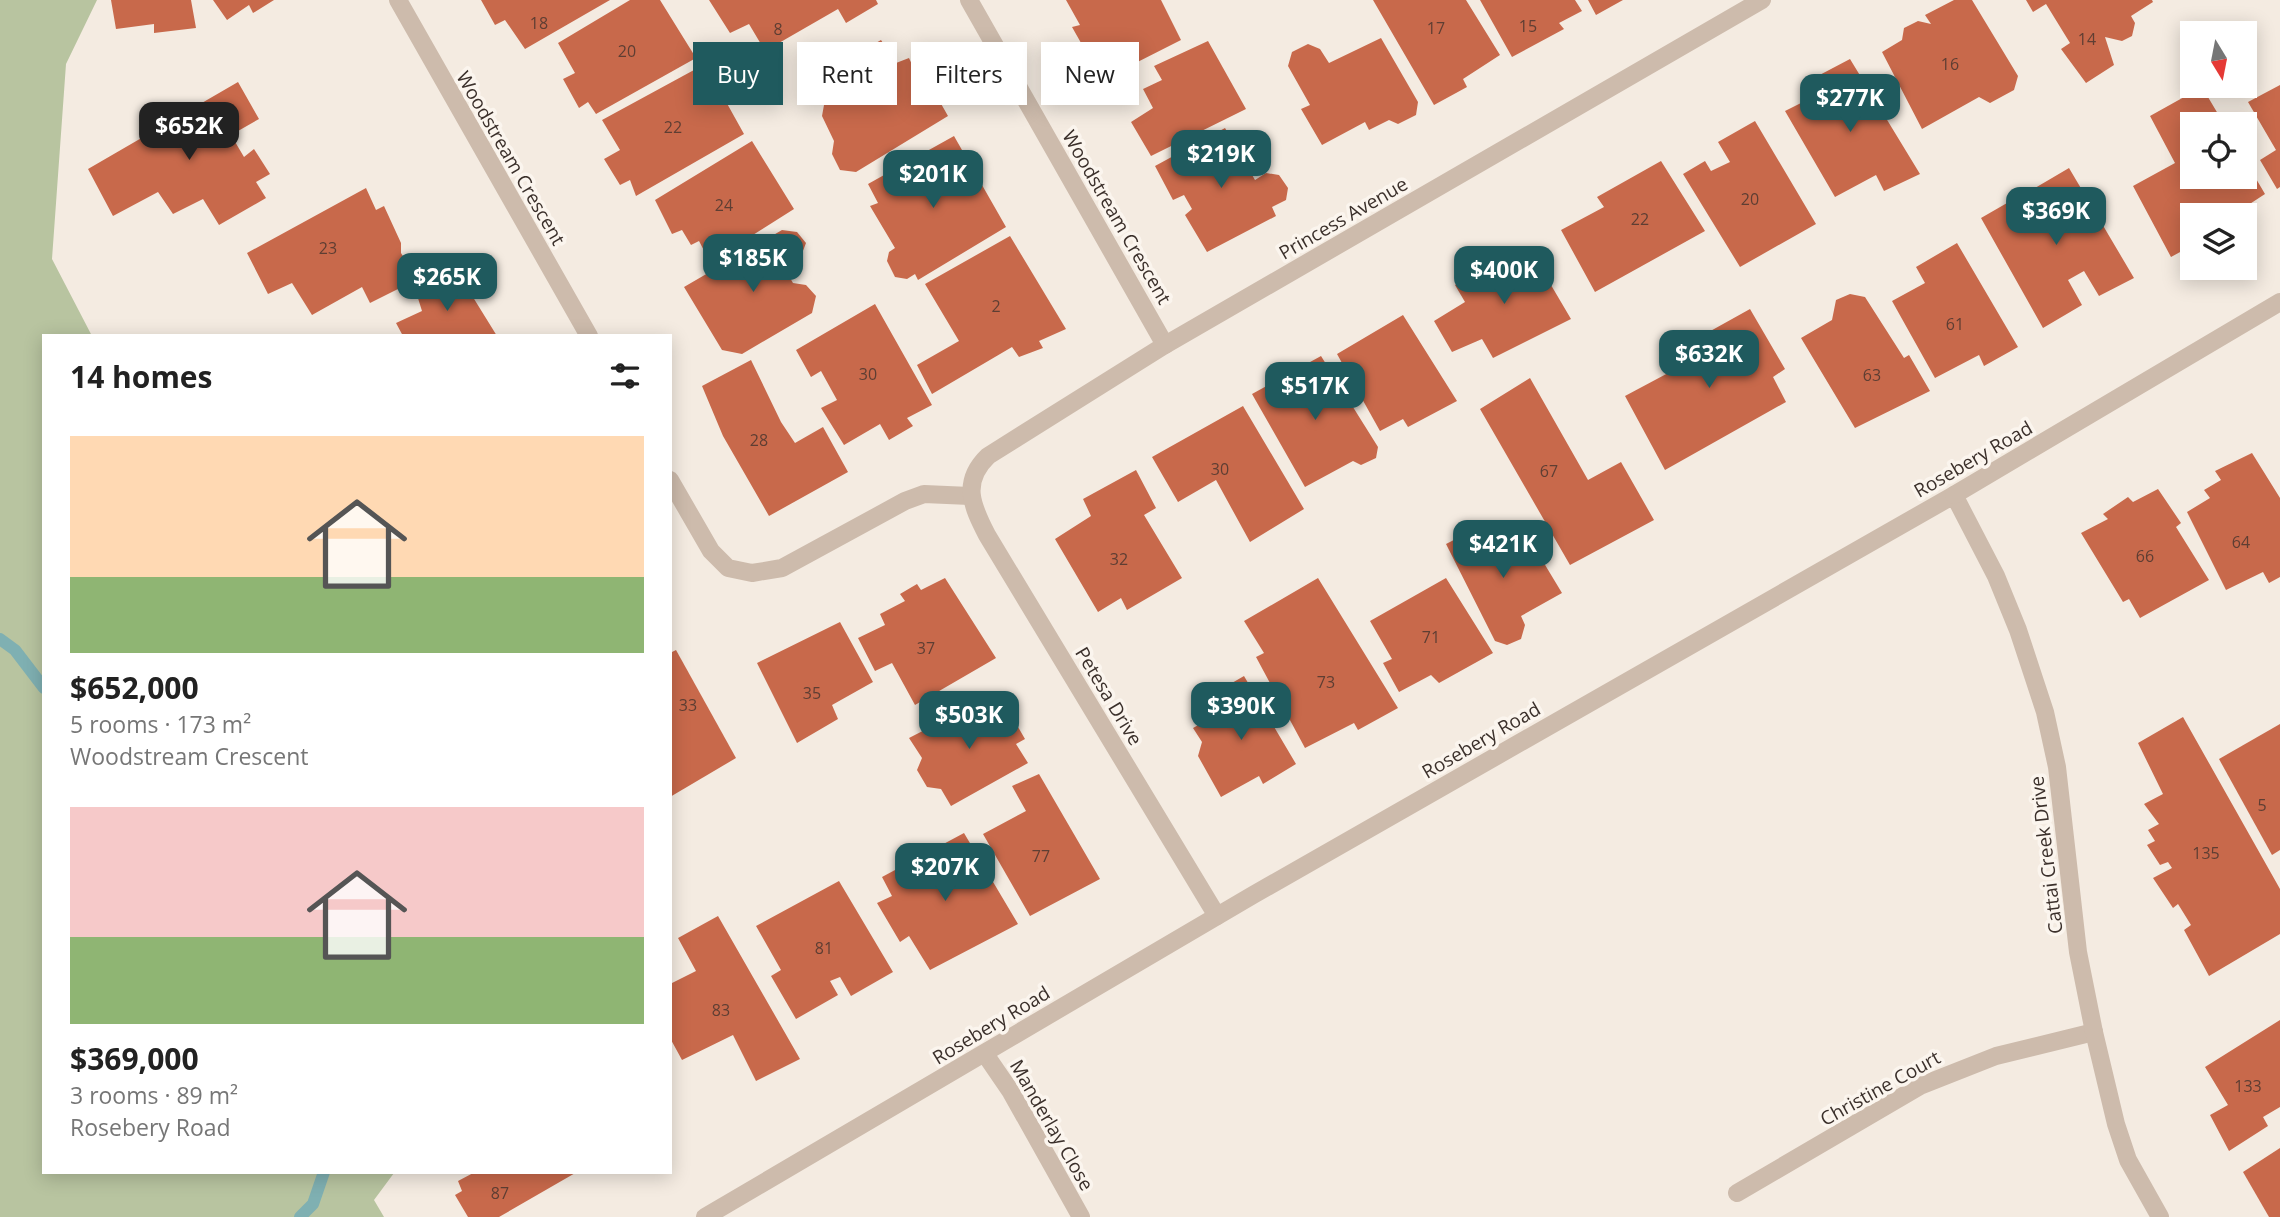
<!DOCTYPE html>
<html lang="en">
<head>
<meta charset="utf-8">
<style>
	:root { --surface:#fff; --page:#f6f6f6; --text:#222; --muted:#767676; --accent:#1f5a5e }
	body { margin:0; font-family:"Open Sans",sans-serif; background:var(--page); color:var(--text); height:100vh; display:flex; flex-direction:column; font-size:26px; white-space:nowrap }
	* { box-sizing:border-box; margin:0 }
	p { font-size:23px; color:var(--muted) }
	.icon { flex:none; width:38px; height:38px; fill:none; stroke:currentColor; stroke-width:2; stroke-linecap:round; stroke-linejoin:round }
	.map { position:relative; flex:1; overflow:hidden }
	.sheet { position:absolute; left:42px; top:334px; width:630px; height:840px; display:flex; flex-direction:column; background:var(--surface); border-radius:0px; box-shadow:0 4px 18px #0003 }
	.sheet>* { flex:none }
	.guide { position:absolute; left:693px; top:42px; width:665px; height:63px; display:flex; gap:14px }
	.needle { width:46px; rotate:170deg }
	.tools { position:absolute; left:2180px; top:21px; display:grid; gap:14px }
	.tools a { display:grid; place-items:center; width:77px; height:77px; border-radius:0px; background:var(--surface); box-shadow:0 4px 18px #0003; font-size:35px }
	.price { position:absolute; translate:-50% -60px; padding:0 16px; border-radius:14px; background:var(--accent); color:#fff; font-size:23px; line-height:46px; filter:drop-shadow(0 2px 4px #0008) }
	.price::after { content:''; position:absolute; left:50%; top:42px; width:21px; height:16px; margin-left:-10px; background:inherit; clip-path:polygon(0 0,100% 0,50% 100%) }
	.price.selected { background:#222; color:#fff }
	ul { padding:0; list-style:none }
	li { display:grid; align-content:center; gap:14px; height:371px; padding:0 28px }
	li span { display:grid; place-items:center; height:217px; border-radius:0px; color:#555 }
	li>.icon { margin-inline-start:auto }
	span .icon { width:126px; height:126px; fill:#fffc; stroke-width:1 }
	li b { font-size:30px }
	h2 { display:flex; justify-content:space-between; align-items:center; height:84px; padding:0 28px; font-size:30px }
	.chip { padding:0 24px; border-radius:0px; background:var(--surface); box-shadow:0 4px 18px #0003; font-size:24px; line-height:63px }
	.chip.selected { background:var(--accent); color:#fff }
	.map>svg:first-child { display:block }
</style>
</head>
<body>
<div class="map">
<svg width="2280" height="1217" viewBox="0 0 2280 1217">
	<rect width="100%" height="100%" fill="#f4ebe1"/>
	<polygon fill="#b8c4a0" points="0,0 97,0 66,64 52,259 92,336 44,336 44,1172 394,1173 374,1200 384,1217 0,1217"/>
	<g fill="none" stroke-linecap="round" stroke-linejoin="round">
		<g stroke="#7fb0b2" stroke-width="12">
			<polyline points="0,639 15,650 44,688"/>
			<polyline points="300,1217 313,1204 324,1172"/>
		</g>
	</g>
	<g fill="#c8694b">
		<polygon points="111,0 191,0 196,28 154,33 154,24 116,29"/>
		<polygon points="213,0 274,0 253,13 249,5 227,20"/>
		<polygon points="481,0 610,0 525,49 505,20 495,25"/>
		<polygon points="630,0 660,0 696,58 596,114 588,102 579,108 563,79 575,73 558,43"/>
		<polygon points="709,0 876,0 878,4 846,23 838,9 765,51 749,24 730,33"/>
		<polygon points="1066,0 1161,0 1181,40 1102,80 1072,27 1080,25"/>
		<polygon points="1373,0 1466,0 1500,55 1463,79 1467,87 1434,105"/>
		<polygon points="1480,0 1575,0 1582,11 1559,23 1564,29 1512,57"/>
		<polygon points="1588,0 1623,0 1596,15"/>
		<polygon points="1954,0 1972,0 2018,76 2014,90 1990,103 1979,97 1922,129 1882,52 1902,40 1904,28 1918,21 1931,24 1925,15"/>
		<polygon points="2026,0 2152,0 2153,2 2131,16 2135,23 2132,36 2122,41 2105,37 2114,65 2086,83 2061,49 2070,43 2046,4 2033,12"/>
		<polygon points="1381,38 1418,102 1416,115 1398,124 1389,120 1369,130 1365,122 1322,145 1301,109 1310,105 1288,66 1292,52 1308,44 1320,49 1329,63"/>
		<polygon points="881,40 896,63 909,58 920,82 927,79 948,116 856,172 840,170 832,154 834,141 822,116 824,105 838,97 824,73"/>
		<polygon points="1208,41 1246,109 1151,156 1131,122 1153,108 1143,89 1162,80 1154,66"/>
		<polygon points="1850,59 1920,174 1884,191 1876,175 1835,197 1785,111 1821,93 1812,79"/>
		<polygon points="705,64 744,134 636,196 630,180 620,185 604,159 620,150 602,120"/>
		<polygon points="238,82 259,119 231,135 244,157 254,149 270,174 256,182 266,198 219,225 203,199 173,214 158,192 113,216 88,169"/>
		<polygon points="2280,85 2280,187 2277,189 2260,160 2276,150 2248,102"/>
		<polygon points="2202,87 2224,124 2193,124 2193,177 2245,177 2245,160 2265,194 2239,211 2241,215 2193,215 2193,245 2171,257 2133,186 2175,163 2150,116"/>
		<polygon points="1755,121 1816,224 1740,267 1683,174 1705,161 1711,171 1730,162 1718,142"/>
		<polygon points="1225,128 1255,180 1266,173 1279,175 1288,188 1286,200 1272,207 1276,216 1207,252 1185,215 1192,209 1184,195 1173,200 1155,166"/>
		<polygon points="954,136 1006,227 918,280 915,274 907,279 895,277 887,261 889,252 895,248 870,206 878,203 868,184"/>
		<polygon points="752,141 794,209 710,262 699,241 691,245 682,230 672,234 655,200"/>
		<polygon points="1661,161 1705,231 1595,292 1561,230 1604,207 1597,197"/>
		<polygon points="2069,168 2134,278 2099,296 2084,271 2068,280 2082,305 2043,328 1981,218 2014,199 2024,211 2041,200 2035,188"/>
		<polygon points="366,188 376,210 384,206 401,243 401,253 408,265 402,287 370,303 362,287 312,315 292,283 268,294 247,253"/>
		<polygon points="782,230 797,232 806,243 801,256 783,266 793,283 806,285 816,296 812,313 742,354 722,350 684,287"/>
		<polygon points="1010,236 1066,329 1039,341 1043,348 1019,357 1012,347 932,394 917,365 959,341 925,284"/>
		<polygon points="1957,243 2018,347 1984,366 1979,355 1935,378 1892,301 1925,283 1916,267"/>
		<polygon points="1528,246 1571,319 1493,358 1482,339 1452,352 1434,321 1465,302 1455,285"/>
		<polygon points="458,273 497,336 403,336 396,323 422,311 417,295"/>
		<polygon points="1850,294 1865,297 1904,358 1909,355 1930,391 1855,428 1801,338 1832,320 1836,300"/>
		<polygon points="875,304 932,405 907,418 913,426 889,440 880,424 844,445 821,408 837,400 821,371 811,377 796,350"/>
		<polygon points="1750,309 1785,369 1773,377 1786,402 1665,470 1625,396 1670,372 1662,358"/>
		<polygon points="1403,315 1457,401 1408,427 1403,419 1380,431 1337,354"/>
		<polygon points="1321,356 1378,447 1376,458 1361,465 1353,461 1305,487 1252,394"/>
		<polygon points="751,360 781,422 795,443 823,427 848,472 769,516 723,436 702,386"/>
		<polygon points="1530,378 1588,480 1621,462 1654,520 1570,565 1480,409"/>
		<polygon points="1243,406 1304,509 1250,542 1216,480 1178,502 1152,457"/>
		<polygon points="2252,453 2280,498 2280,577 2269,583 2263,572 2226,590 2187,512 2210,498 2204,490 2221,480 2215,471"/>
		<polygon points="1136,470 1156,508 1144,515 1182,578 1127,610 1121,598 1098,612 1055,539 1091,516 1083,499"/>
		<polygon points="2158,489 2181,523 2176,527 2209,580 2140,618 2129,599 2123,602 2081,533 2108,519 2103,514 2128,497 2133,502"/>
		<polygon points="1487,523 1502,548 1527,535 1562,593 1521,616 1525,625 1521,639 1507,645 1495,641 1446,544"/>
		<polygon points="945,578 996,658 915,705 892,663 875,671 858,638 885,625 880,614 905,601 900,594 917,584 921,590"/>
		<polygon points="1318,578 1398,708 1358,730 1354,723 1305,748 1256,657 1264,653 1244,621"/>
		<polygon points="1446,578 1493,653 1439,683 1431,675 1399,692 1383,663 1392,659 1370,621"/>
		<polygon points="840,622 873,682 832,705 838,719 797,743 757,663"/>
		<polygon points="676,650 736,758 670,797 670,653"/>
		<polygon points="1244,676 1296,764 1263,784 1259,776 1221,797 1198,756 1202,742 1193,728 1229,708 1218,691"/>
		<polygon points="991,696 1004,719 1011,715 1025,739 1016,744 1028,763 951,806 941,789 927,787 917,770 922,758 909,738"/>
		<polygon points="2183,717 2280,889 2280,934 2209,976 2184,930 2191,925 2178,904 2173,908 2153,878 2172,868 2168,862 2160,865 2147,845 2155,841 2148,830 2159,824 2144,804 2163,794 2138,743"/>
		<polygon points="2280,724 2280,850 2272,855 2219,759"/>
		<polygon points="1039,774 1100,879 1030,916 983,834 1026,811 1012,786"/>
		<polygon points="964,833 1018,924 930,970 909,936 900,942 877,903 892,896 882,877"/>
		<polygon points="839,881 893,972 851,996 840,977 830,981 838,995 796,1019 771,976 781,970 756,926"/>
		<polygon points="718,916 800,1059 756,1081 733,1035 682,1060 670,1038 670,984 696,971 678,938"/>
		<polygon points="2280,1020 2280,1107 2263,1117 2268,1126 2229,1151 2210,1115 2228,1105 2205,1067"/>
		<polygon points="2280,1148 2280,1217 2269,1217 2243,1172"/>
		<polygon points="475,1172 577,1172 499,1217 468,1217 455,1195 462,1191 458,1181"/>
	</g>
	<g fill="none" stroke-linecap="round" stroke-linejoin="round">
		<g stroke="#cdbbac" stroke-width="18">
			<polyline points="398,0 589,336"/>
			<polyline points="969,0 1165,345"/>
			<polyline points="670,480 711,551 728,568 752,573 782,568 905,501 924,494 970,496"/>
			<path d="M1217,916L987,535C972,506 961,482 988,456L1165,345L1762,0"/>
			<polyline points="985,1054 1011,1092 1081,1217"/>
			<polyline points="1737,1193 1920,1086 1996,1056 2094,1032"/>
			<polyline points="705,1217 1253,895 1954,495 1996,576 2018,630 2045,712 2057,767 2078,952 2094,1032 2116,1124 2128,1160 2160,1217"/>
		</g>
		<polyline stroke="#cdbbac" stroke-width="18" points="1954,495 2280,302"/>
	</g>
	<g text-anchor="middle" dominant-baseline="central" stroke-width="7" stroke-linejoin="round" paint-order="stroke">
		<g font-size="16" fill="#5e3e33">
			<text x="539" y="23">18</text>
			<text x="1528" y="26">15</text>
			<text x="1436" y="28">17</text>
			<text x="778" y="29">8</text>
			<text x="2087" y="39">14</text>
			<text x="627" y="51">20</text>
			<text x="1950" y="64">16</text>
			<text x="673" y="127">22</text>
			<text x="1750" y="199">20</text>
			<text x="724" y="205">24</text>
			<text x="1640" y="219">22</text>
			<text x="328" y="248">23</text>
			<text x="996" y="306">2</text>
			<text x="1955" y="324">61</text>
			<text x="868" y="374">30</text>
			<text x="1872" y="375">63</text>
			<text x="759" y="440">28</text>
			<text x="1220" y="469">30</text>
			<text x="1549" y="471">67</text>
			<text x="2241" y="542">64</text>
			<text x="2145" y="556">66</text>
			<text x="1119" y="559">32</text>
			<text x="1431" y="637">71</text>
			<text x="926" y="648">37</text>
			<text x="1326" y="682">73</text>
			<text x="812" y="693">35</text>
			<text x="688" y="705">33</text>
			<text x="2262" y="805">5</text>
			<text x="2206" y="853">135</text>
			<text x="1041" y="856">77</text>
			<text x="824" y="948">81</text>
			<text x="721" y="1010">83</text>
			<text x="2248" y="1086">133</text>
			<text x="500" y="1193">87</text>
		</g>
		<g font-size="19" fill="#3b302b" stroke="#fbf5ee">
			<text transform="translate(511 158) rotate(60)">Woodstream Crescent</text>
			<text transform="translate(1117 217) rotate(60)">Woodstream Crescent</text>
			<text transform="translate(1343 218) rotate(-30)">Princess Avenue</text>
			<text transform="translate(1973 459) rotate(-30)">Rosebery Road</text>
			<text transform="translate(1109 696) rotate(59)">Petesa Drive</text>
			<text transform="translate(1481 740) rotate(-30)">Rosebery Road</text>
			<text transform="translate(2046 855) rotate(-97)">Cattai Creek Drive</text>
			<text transform="translate(991 1025) rotate(-31)">Rosebery Road</text>
			<text transform="translate(1880 1088) rotate(-29)">Christine Court</text>
			<text transform="translate(1052 1125) rotate(60)">Manderlay Close</text>
		</g>
	</g>
</svg>
<div class="tools">
<a><svg class="needle" viewBox="-14 -14 28 28"><path d="M0-13l5 13h-10z" fill="#e53935"/><path d="M0 13l5-13h-10z" fill="#767676"/></svg></a>
<a><svg class="icon" aria-label="locate" viewBox="0 0 24 24"><circle cx="12" cy="12" r="6"/><path d="M12 2v4M12 18v4M2 12h4M18 12h4"/></svg></a>
<a><svg class="icon" aria-label="layers" viewBox="0 0 24 24"><path d="M12 4l9 5-9 5-9-5zM3 14l9 5 9-5"/></svg></a>
</div>
<b class="price" style="left:1850px;top:134px">$277K</b>
<b class="price selected" style="left:189px;top:162px">$652K</b>
<b class="price" style="left:1221px;top:190px">$219K</b>
<b class="price" style="left:933px;top:210px">$201K</b>
<b class="price" style="left:2056px;top:247px">$369K</b>
<b class="price" style="left:753px;top:294px">$185K</b>
<b class="price" style="left:1504px;top:306px">$400K</b>
<b class="price" style="left:447px;top:313px">$265K</b>
<b class="price" style="left:1709px;top:390px">$632K</b>
<b class="price" style="left:1315px;top:422px">$517K</b>
<b class="price" style="left:1503px;top:580px">$421K</b>
<b class="price" style="left:1241px;top:742px">$390K</b>
<b class="price" style="left:969px;top:751px">$503K</b>
<b class="price" style="left:945px;top:903px">$207K</b>
<div class="guide">
<a class="chip selected">Buy</a>
<a class="chip">Rent</a>
<a class="chip">Filters</a>
<a class="chip">New</a>
</div>
<section class="sheet">
<h2>14 homes<svg class="icon" aria-label="filters" viewBox="0 0 24 24"><path d="M4 7h16M4 17h16"/><circle cx="9" cy="7" r="2"/><circle cx="15" cy="17" r="2"/></svg></h2>
<ul>
<li><span style="background:linear-gradient(#ffd9b3 65%,#8fb573 0)"><svg class="icon" aria-label="home" viewBox="0 0 24 24"><path d="M3 11l9-7 9 7M6 9v11h12V9"/></svg></span><div><b>$652,000</b><p>5 rooms · 173 m²</p><p>Woodstream Crescent</p></div></li>
<li><span style="background:linear-gradient(#f6c9c9 60%,#8fb573 0)"><svg class="icon" aria-label="home" viewBox="0 0 24 24"><path d="M3 11l9-7 9 7M6 9v11h12V9"/></svg></span><div><b>$369,000</b><p>3 rooms · 89 m²</p><p>Rosebery Road</p></div></li>
</ul>
</section>
</div>
</body>
</html>
